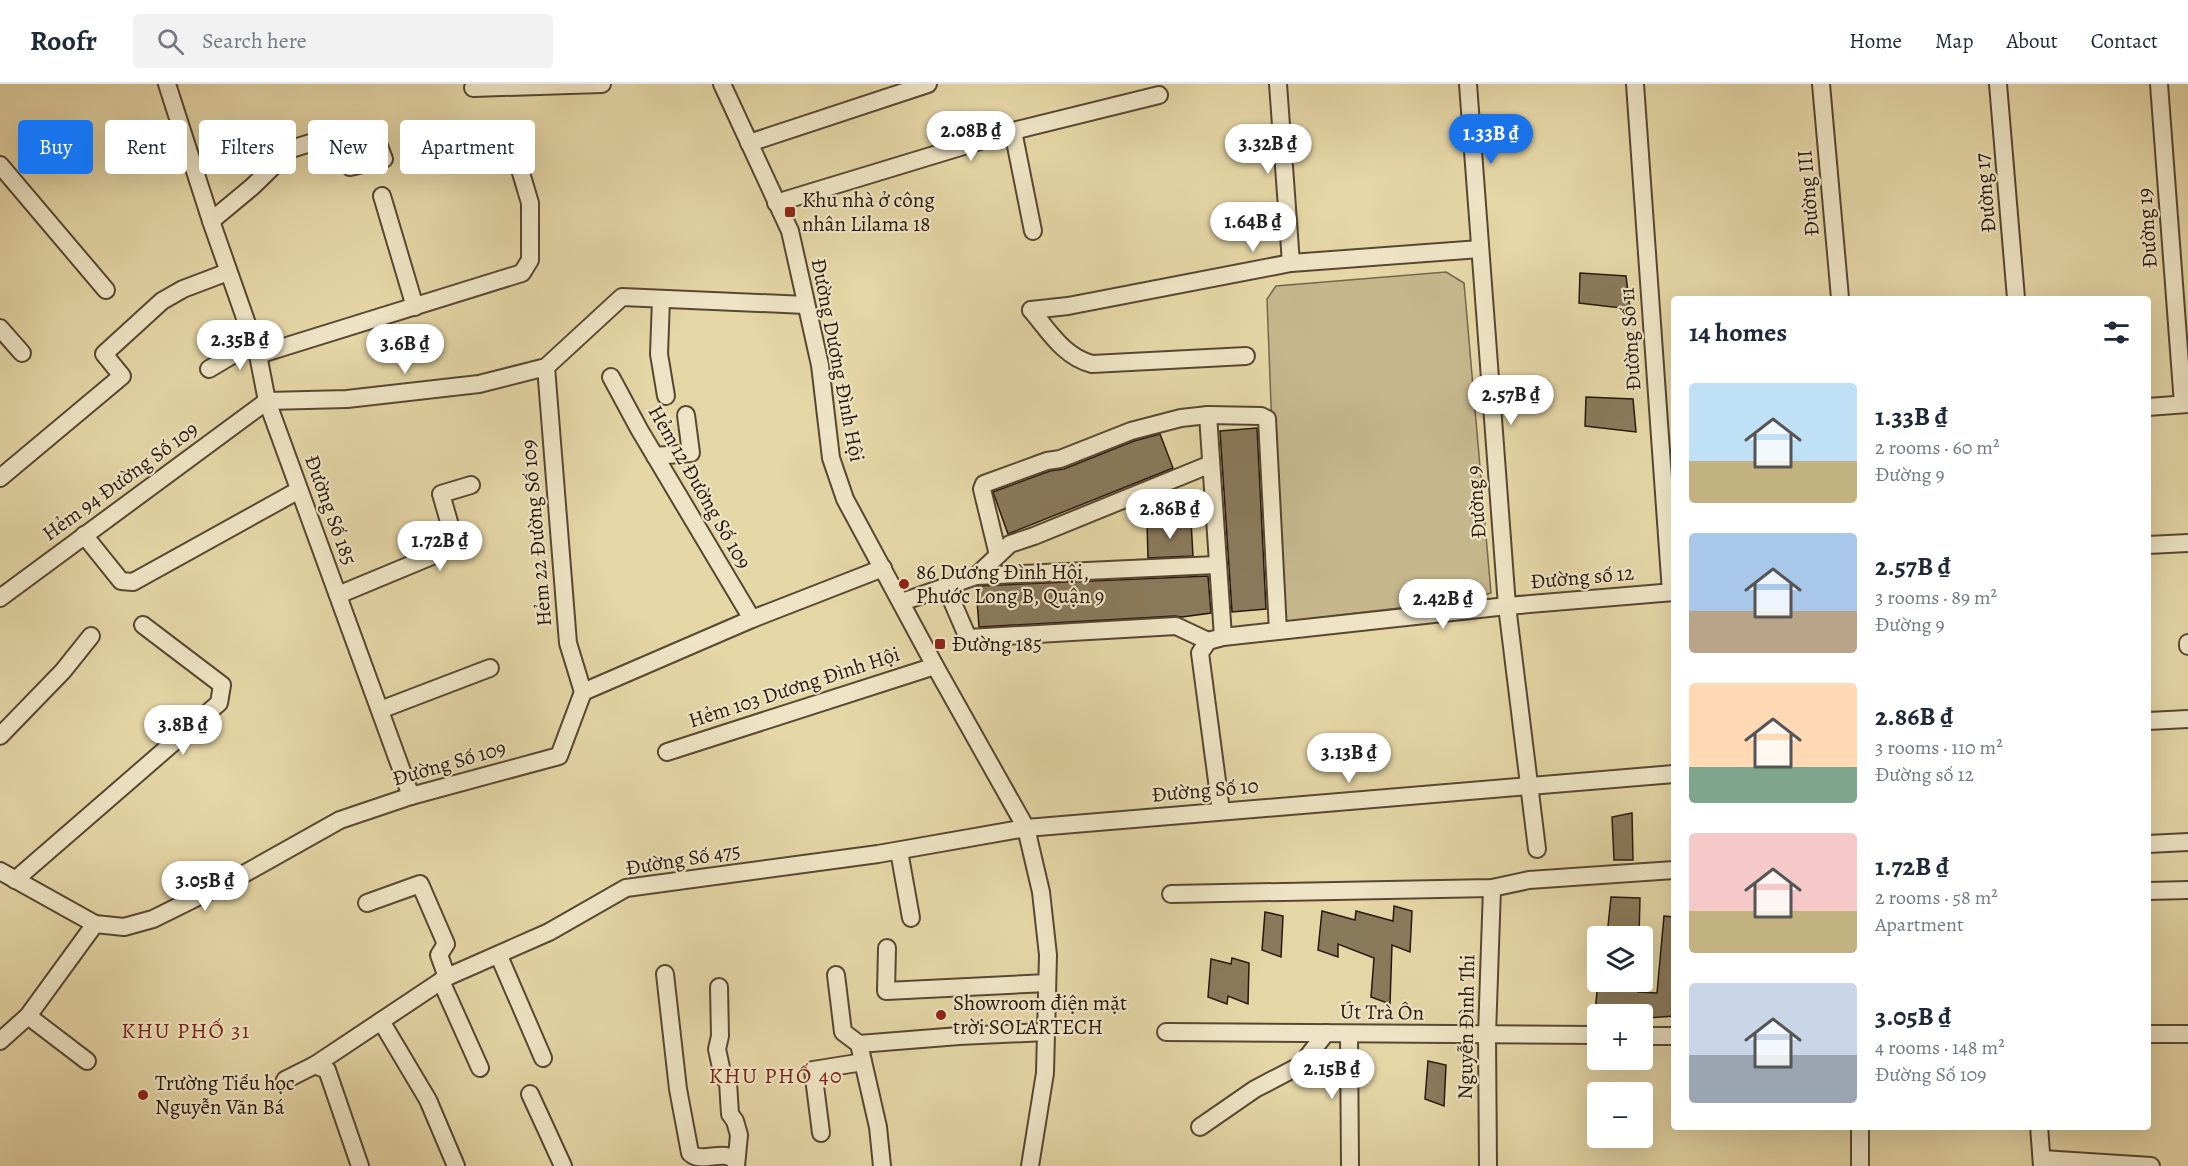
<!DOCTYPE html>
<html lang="en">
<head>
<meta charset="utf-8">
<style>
	:root { --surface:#fff; --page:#f2f2f3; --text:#1f2937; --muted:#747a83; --line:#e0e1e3; --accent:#1a73e8 }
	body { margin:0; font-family:Alegreya,serif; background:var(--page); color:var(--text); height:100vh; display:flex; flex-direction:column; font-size:22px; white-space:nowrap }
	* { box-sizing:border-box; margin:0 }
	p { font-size:20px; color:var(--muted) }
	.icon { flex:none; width:33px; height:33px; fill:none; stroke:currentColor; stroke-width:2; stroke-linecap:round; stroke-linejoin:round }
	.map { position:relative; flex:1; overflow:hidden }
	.details { position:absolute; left:1671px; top:212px; width:480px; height:834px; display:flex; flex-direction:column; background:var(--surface); border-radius:6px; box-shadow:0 6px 24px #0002 }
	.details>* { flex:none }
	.guide { position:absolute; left:18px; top:36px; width:570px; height:54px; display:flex; gap:12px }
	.controls { position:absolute; left:1587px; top:842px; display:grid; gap:12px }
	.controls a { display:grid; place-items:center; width:66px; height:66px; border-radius:6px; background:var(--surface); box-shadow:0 6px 24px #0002; font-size:30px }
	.price { position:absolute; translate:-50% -51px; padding:0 14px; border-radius:21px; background:#fff; color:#222; font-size:20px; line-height:39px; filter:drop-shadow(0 2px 3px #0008) }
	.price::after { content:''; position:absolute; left:50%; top:36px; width:18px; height:14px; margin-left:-9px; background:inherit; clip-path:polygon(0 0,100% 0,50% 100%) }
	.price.current { background:var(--accent); color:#fff }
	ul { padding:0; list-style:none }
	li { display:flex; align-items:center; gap:18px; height:150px; padding:0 18px }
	li span { display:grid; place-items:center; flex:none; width:168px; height:120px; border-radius:6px; color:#555 }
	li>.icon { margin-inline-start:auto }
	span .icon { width:72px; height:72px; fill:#fffc; stroke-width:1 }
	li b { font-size:26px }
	h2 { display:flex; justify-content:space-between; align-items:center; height:72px; padding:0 18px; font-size:26px }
	.tag { padding:0 21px; border-radius:6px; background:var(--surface); box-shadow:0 6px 24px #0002; font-size:21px; line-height:54px }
	.tag.current { background:var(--accent); color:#fff }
	header { display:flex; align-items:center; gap:36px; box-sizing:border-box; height:84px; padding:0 30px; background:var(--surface); border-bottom:2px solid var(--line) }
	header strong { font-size:28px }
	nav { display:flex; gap:33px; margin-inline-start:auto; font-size:21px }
	.search { width:420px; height:54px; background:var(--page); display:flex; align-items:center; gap:15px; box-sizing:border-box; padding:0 21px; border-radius:6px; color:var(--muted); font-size:22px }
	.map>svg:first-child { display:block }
</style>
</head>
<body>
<header>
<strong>Roofr</strong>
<div class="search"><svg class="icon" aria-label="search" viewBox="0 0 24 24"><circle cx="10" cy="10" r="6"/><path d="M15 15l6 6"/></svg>Search here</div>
<nav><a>Home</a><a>Map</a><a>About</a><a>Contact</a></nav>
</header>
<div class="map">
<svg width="2188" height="1082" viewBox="0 0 2188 1082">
	<rect width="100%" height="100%" fill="#e5d6a6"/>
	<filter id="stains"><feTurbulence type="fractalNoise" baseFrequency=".00333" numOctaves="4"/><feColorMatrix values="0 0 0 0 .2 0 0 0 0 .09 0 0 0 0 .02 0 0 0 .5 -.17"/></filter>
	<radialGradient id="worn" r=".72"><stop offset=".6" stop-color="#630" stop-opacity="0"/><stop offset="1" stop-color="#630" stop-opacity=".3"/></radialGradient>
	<polygon fill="#c5b68c" stroke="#76664c" stroke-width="1.5" points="1446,188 1464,199 1491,509 1467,516 1289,537 1279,533 1267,215 1276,202"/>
	<g fill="#8a7a5c" stroke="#28170c" stroke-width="1.5">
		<polygon points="1580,189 1626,192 1630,225 1579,219"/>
		<polygon points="1586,313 1633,315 1636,348 1585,342"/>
		<polygon points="1257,344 1266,525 1232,528 1220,347"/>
		<polygon points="1160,350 1173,384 1008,450 993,408 1050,387 1064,385 1134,357"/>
		<polygon points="1191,437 1193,472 1148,474 1147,439"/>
		<polygon points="1208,492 1211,529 1182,533 1175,532 979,543 976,503 978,502"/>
		<polygon points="1632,729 1633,776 1614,776 1612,733"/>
		<polygon points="1611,813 1640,814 1639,852 1607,852"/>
		<polygon points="1394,822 1412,827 1410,868 1392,861 1390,920 1371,913 1374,874 1338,860 1338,873 1318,866 1322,827 1355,836 1356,827 1393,837"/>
		<polygon points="1265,828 1283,832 1281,873 1262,866"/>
		<polygon points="1664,832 1674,833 1674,932 1648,934 1649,925 1595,929 1598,897 1638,897 1638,908 1657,909"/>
		<polygon points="1232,874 1249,879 1248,920 1228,912 1227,920 1208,913 1211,875 1231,880"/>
		<polygon points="1428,977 1446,981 1444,1022 1425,1015"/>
	</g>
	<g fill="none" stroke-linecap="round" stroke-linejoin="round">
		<defs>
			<g id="minor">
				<polyline points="167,0 211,137 258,271 267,317 411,712"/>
				<polyline points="722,0 790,147 820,281 831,374 845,415 935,582 1026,744 1041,808 1048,871 1045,989 1030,1082"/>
				<polyline points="1278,0 1291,179"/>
				<polyline points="1468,0 1507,522 1537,765"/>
				<polyline points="1635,0 1671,508"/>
				<polyline points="1821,0 1840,214"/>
				<polyline points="1998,0 2016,214"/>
				<polyline points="2159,0 2183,320"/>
				<polyline points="473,4 602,0"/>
				<polyline points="1013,47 1033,147"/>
				<polyline points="749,59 928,0"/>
				<polyline points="0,81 106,206"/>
				<polyline points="382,112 415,223"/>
				<polyline points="776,119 1013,47 1159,11"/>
				<polyline points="211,137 252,103 291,65 336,51 350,50 358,52 374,49 384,75 350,83"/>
				<polyline points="661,215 659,270 666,312"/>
				<polyline points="1031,226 1068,222 1291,179 1480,165"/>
				<path d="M1031,226C1049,247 1064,273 1092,280L1246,272"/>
				<polyline points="0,244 22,269"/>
				<polyline points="258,271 522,189 530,176 530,119 513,62"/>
				<polyline points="546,283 568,559 583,608"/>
				<polyline points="209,285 253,259"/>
				<polyline points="611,293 639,345 752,535"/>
				<polyline points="2148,323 2188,320"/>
				<polyline points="1208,331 1261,332 1267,335 1278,547"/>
				<polyline points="655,372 691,369 686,331"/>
				<polyline points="0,394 122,292 104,270 162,217 183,205 228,188"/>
				<polyline points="84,451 121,497 133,498 299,406"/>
				<polyline points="2148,461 2188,459"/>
				<polyline points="998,471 982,405 984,400 1047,377 1060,375 1131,347 1181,334 1208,331 1223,553"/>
				<polyline points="976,492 1010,460 1034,452 1211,380"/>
				<polyline points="946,503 968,554 1176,542 1208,557"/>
				<polyline points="338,511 456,462 441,410 471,401"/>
				<polyline points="0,514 267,317 347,315 479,300 546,283 622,213 806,221"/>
				<polyline points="902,518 976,492 1216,481"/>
				<polyline points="1208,557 1223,553 1507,522 1674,508"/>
				<polyline points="1208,557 1200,569 1221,727"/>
				<polyline points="2188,559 2188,562"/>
				<polyline points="380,626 490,584"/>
				<polyline points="2148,637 2188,635"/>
				<polyline points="0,652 63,587 91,552"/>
				<polyline points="667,668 935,582"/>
				<polyline points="2148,760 2188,758"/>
				<polyline points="899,767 911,834"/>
				<polyline points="0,787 95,840 124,843 153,835 242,791 340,736 411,712 559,672 583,608 752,535 883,484"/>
				<polyline points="15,796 219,619 222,601 143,541"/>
				<polyline points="2148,807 2188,806"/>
				<polyline points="1171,810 1492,804 1529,796 1674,786"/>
				<polyline points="367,819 420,800 446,860 439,871 447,893"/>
				<polyline points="887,864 886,907 1047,899"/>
				<polyline points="499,872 543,974"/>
				<path d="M665,890L678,1005L690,1069C702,1081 725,1063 736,1078"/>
				<polyline points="836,891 843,948 859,960 959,952 1046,948"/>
				<polyline points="441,897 480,984"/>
				<polyline points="719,903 720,952 717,965 723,993 728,998 730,1030 735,1037 739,1051 736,1082"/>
				<polyline points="28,932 87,977"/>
				<polyline points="381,937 428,1016 456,1082"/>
				<polyline points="1166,948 1598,951"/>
				<polyline points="1349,950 1350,1082"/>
				<polyline points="2148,950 2188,950"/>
				<polyline points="1642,952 1674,952"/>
				<polyline points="0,957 28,932 95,840"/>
				<polyline points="859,960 878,1043 882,1082"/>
				<polyline points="315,981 327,986 360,1082"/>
				<polyline points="285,996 315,981 447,893 549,848 626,804 878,770 1026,744 1674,690"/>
				<polyline points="530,1010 563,1082"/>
				<polyline points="2039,1042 2042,1082"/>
				<polyline points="1200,1043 1255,1005 1301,981 1326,949"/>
				<polyline points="821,1049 813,986 863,978"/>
				<polyline points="2042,1075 2151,1082"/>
				<polyline points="1488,1082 1487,951 1492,804"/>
				<polyline points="1860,1082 1860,1042"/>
			</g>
		</defs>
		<use href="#minor" stroke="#574732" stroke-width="20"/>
		<use href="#minor" stroke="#eee4c5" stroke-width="16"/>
	</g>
	<g fill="#8f2418" stroke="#eee4c5" stroke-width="2">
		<rect x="784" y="122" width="12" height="12" rx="3"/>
		<circle cx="904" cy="500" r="6"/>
		<rect x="934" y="554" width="12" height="12" rx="3"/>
		<circle cx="941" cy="931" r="6"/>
		<circle cx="143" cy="1011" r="6"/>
	</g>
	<g text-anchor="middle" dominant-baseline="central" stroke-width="4.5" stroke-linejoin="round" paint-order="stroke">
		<g font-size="21" fill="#28170c" stroke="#eee4c5">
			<text transform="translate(1808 109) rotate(-95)">Đường III</text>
			<text transform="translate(1985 109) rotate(-95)">Đường 17</text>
			<text transform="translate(2147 144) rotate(-94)">Đường 19</text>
			<text transform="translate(1630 255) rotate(-94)">Đường Số 11</text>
			<text transform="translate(838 276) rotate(79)">Đường Dương Đình Hội</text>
			<text transform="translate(120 397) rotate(-36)">Hẻm 94 Đường Số 109</text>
			<text transform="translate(700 403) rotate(60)">Hẻm 12 Đường Số 109</text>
			<text transform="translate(1476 418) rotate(-94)">Đường 9</text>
			<text transform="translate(331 426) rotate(70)">Đường Số 185</text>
			<text transform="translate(536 449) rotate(-95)">Hẻm 22 Đường Số 109</text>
			<text transform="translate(1582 493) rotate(-5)">Đường số 12</text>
			<text transform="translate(794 603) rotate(-18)">Hẻm 103 Dương Đình Hội</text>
			<text transform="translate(449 679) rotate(-16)">Đường Số 109</text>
			<text transform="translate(1205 706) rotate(-5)">Đường Số 10</text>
			<text transform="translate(683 775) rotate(-9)">Đường Số 475</text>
			<text transform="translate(1382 928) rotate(1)">Út Trà Ôn</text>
			<text transform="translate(1466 943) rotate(-89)">Nguyễn Đình Thi</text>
		</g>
		<g font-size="21" fill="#28170c" stroke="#eee4c5" text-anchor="start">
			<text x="802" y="116">Khu nhà ở công<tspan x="802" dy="24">nhân Lilama 18</tspan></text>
			<text x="916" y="488">86 Dương Đình Hội,<tspan x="916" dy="24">Phước Long B, Quận 9</tspan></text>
			<text x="952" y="560">Đường 185</text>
			<text x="953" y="919">Showroom điện mặt<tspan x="953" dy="24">trời SOLARTECH</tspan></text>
			<text x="155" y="999">Trường Tiểu học<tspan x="155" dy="24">Nguyễn Văn Bá</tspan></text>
		</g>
		<g font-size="22" letter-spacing="1.5" fill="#7a1f14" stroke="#eee4c5">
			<text x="186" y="947">KHU PHỐ 31</text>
			<text x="776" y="992">KHU PHỐ 40</text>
		</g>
	</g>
	<rect width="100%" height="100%" filter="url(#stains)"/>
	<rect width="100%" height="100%" fill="url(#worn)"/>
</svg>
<div class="controls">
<a><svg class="icon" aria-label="layers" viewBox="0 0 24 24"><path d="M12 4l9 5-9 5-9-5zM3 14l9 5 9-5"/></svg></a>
<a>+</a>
<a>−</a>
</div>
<b class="price" style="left:971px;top:78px">2.08B ₫</b>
<b class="price current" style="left:1491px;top:81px">1.33B ₫</b>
<b class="price" style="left:1268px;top:91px">3.32B ₫</b>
<b class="price" style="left:1253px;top:169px">1.64B ₫</b>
<b class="price" style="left:240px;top:287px">2.35B ₫</b>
<b class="price" style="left:405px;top:291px">3.6B ₫</b>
<b class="price" style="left:1511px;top:342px">2.57B ₫</b>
<b class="price" style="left:1170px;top:456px">2.86B ₫</b>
<b class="price" style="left:440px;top:488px">1.72B ₫</b>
<b class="price" style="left:1443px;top:546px">2.42B ₫</b>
<b class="price" style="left:183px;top:672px">3.8B ₫</b>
<b class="price" style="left:1349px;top:700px">3.13B ₫</b>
<b class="price" style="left:205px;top:828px">3.05B ₫</b>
<b class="price" style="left:1332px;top:1016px">2.15B ₫</b>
<div class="guide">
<a class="tag current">Buy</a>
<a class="tag">Rent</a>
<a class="tag">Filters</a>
<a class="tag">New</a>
<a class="tag">Apartment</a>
</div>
<section class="details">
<h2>14 homes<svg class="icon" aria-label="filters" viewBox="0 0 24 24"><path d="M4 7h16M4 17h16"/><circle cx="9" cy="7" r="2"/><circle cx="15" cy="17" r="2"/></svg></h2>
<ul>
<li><span style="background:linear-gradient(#bfe0f5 65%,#c2b280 0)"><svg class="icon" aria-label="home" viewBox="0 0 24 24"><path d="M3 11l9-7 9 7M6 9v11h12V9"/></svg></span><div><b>1.33B ₫</b><p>2 rooms · 60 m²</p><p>Đường 9</p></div></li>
<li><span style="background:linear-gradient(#a9c7e8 65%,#b9a48a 0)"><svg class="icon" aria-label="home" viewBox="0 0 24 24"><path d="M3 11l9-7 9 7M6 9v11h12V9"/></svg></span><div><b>2.57B ₫</b><p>3 rooms · 89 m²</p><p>Đường 9</p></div></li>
<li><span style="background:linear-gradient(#ffd9b3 70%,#7fa58c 0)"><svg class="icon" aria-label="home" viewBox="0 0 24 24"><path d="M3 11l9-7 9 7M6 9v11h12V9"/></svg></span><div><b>2.86B ₫</b><p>3 rooms · 110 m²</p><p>Đường số 12</p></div></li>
<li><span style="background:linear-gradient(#f6c9c9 65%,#c2b280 0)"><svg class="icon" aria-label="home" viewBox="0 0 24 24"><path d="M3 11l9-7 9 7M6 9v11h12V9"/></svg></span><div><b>1.72B ₫</b><p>2 rooms · 58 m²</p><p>Apartment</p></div></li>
<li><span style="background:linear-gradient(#c9d6e8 60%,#9aa5b1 0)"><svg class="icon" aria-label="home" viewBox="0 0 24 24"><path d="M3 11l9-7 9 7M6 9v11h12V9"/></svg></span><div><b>3.05B ₫</b><p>4 rooms · 148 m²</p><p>Đường Số 109</p></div></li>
</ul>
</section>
</div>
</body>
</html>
